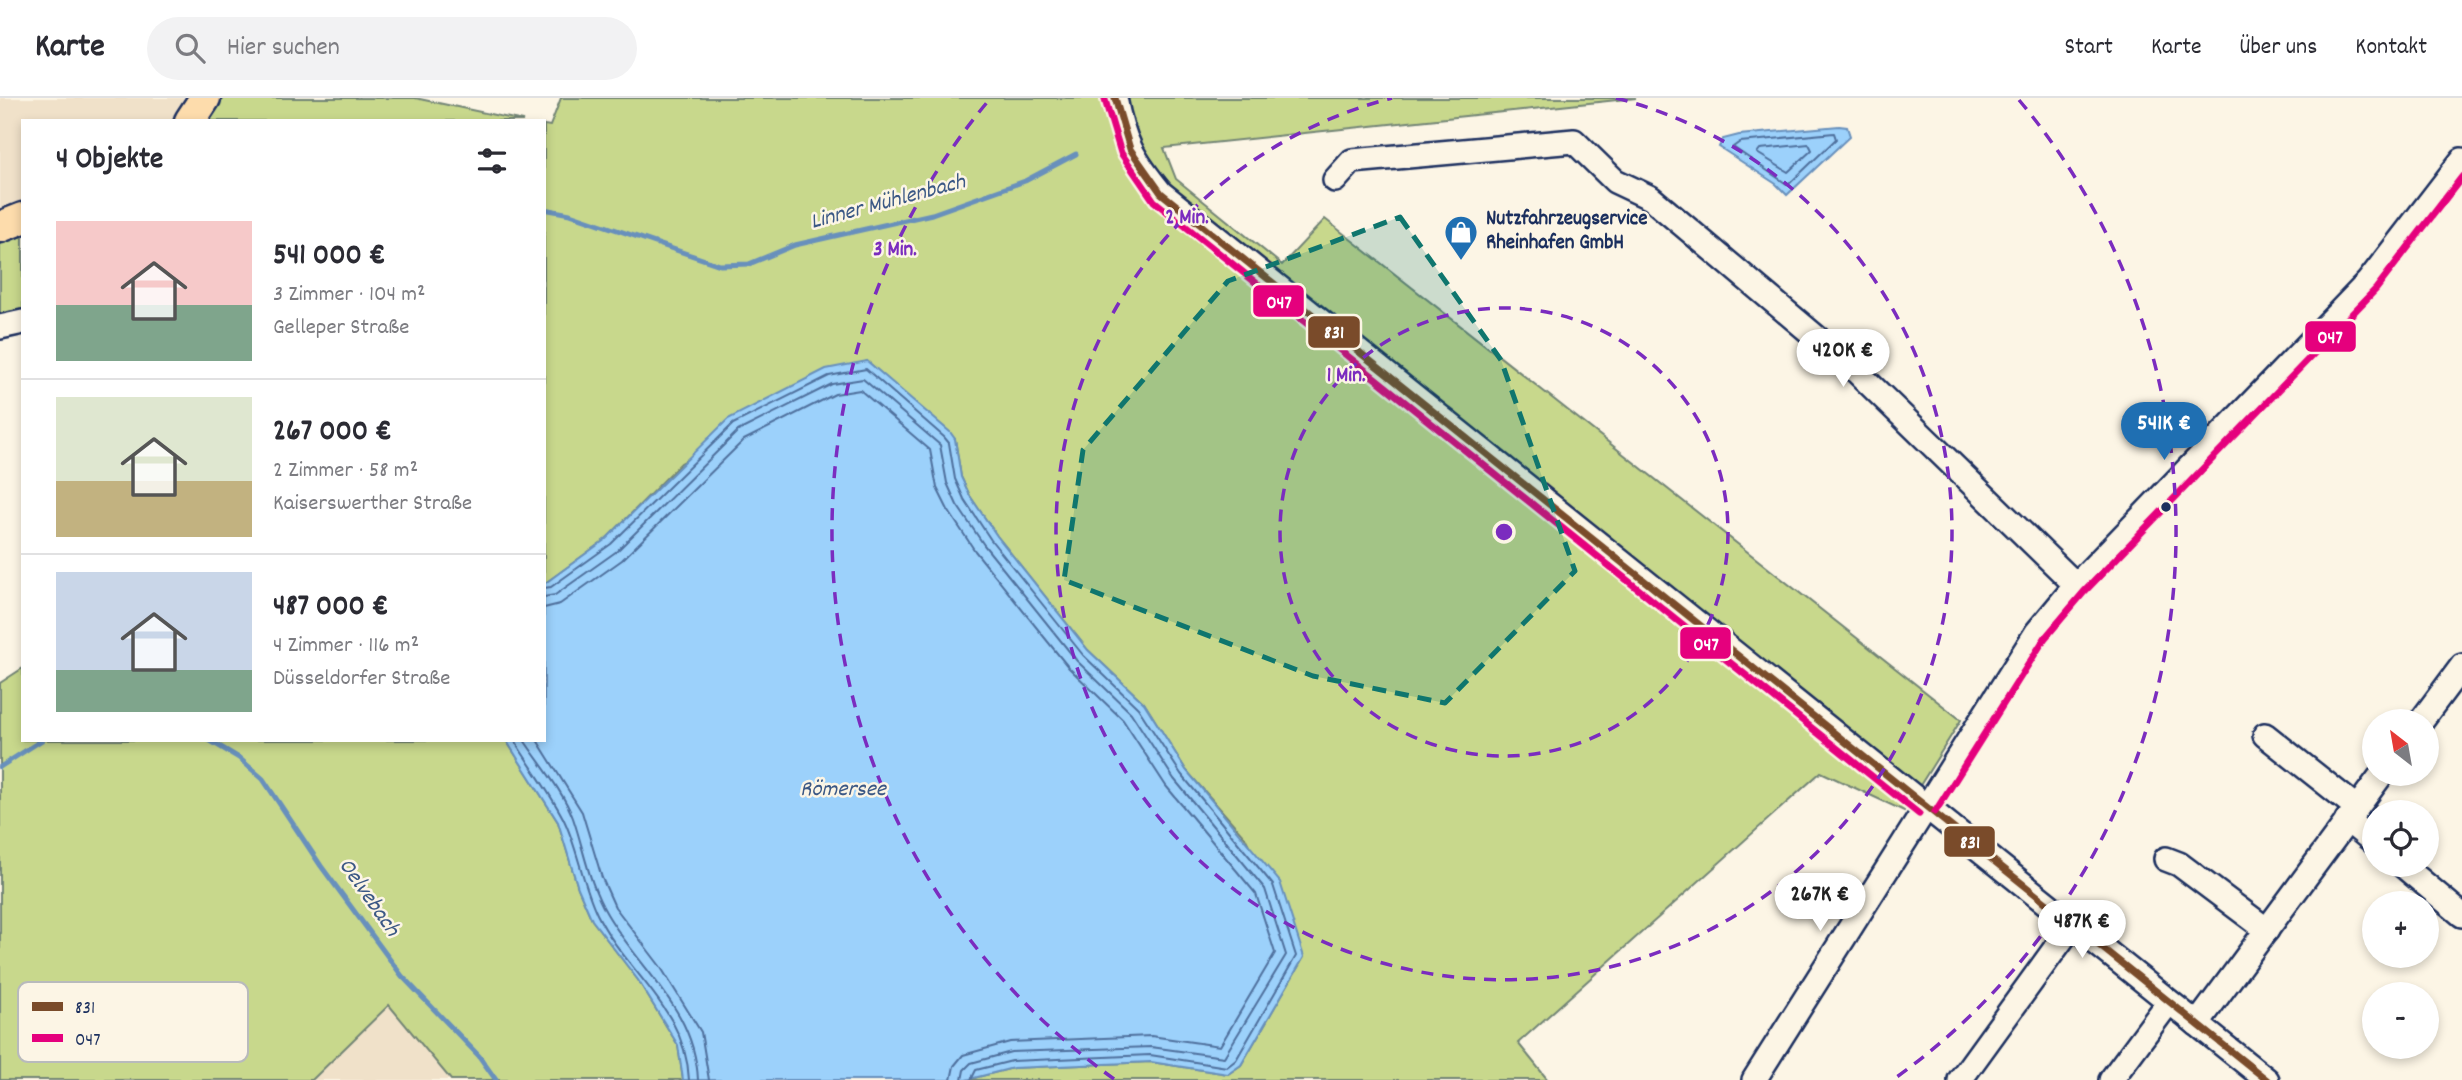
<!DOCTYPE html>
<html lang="de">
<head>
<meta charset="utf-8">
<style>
	:root { --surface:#fff; --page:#f2f2f3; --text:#2b2b33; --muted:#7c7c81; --line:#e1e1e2; --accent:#1f6fb2 }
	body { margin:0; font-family:Dekko,sans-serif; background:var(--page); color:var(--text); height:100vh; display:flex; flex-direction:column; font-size:26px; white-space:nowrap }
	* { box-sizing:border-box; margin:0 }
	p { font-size:23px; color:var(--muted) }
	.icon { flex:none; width:38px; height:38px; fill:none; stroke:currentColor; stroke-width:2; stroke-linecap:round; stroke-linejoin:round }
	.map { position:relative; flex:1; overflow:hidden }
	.details { position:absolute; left:21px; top:21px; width:525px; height:623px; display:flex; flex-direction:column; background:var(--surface); border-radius:0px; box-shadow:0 4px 10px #0003 }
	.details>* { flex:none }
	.needle { width:46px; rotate:329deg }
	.controls { position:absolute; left:2362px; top:611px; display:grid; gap:14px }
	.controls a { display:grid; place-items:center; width:77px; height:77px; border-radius:50%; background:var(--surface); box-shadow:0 4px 10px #0003; font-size:35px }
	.price { position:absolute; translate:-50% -60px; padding:0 16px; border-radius:24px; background:#fff; color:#222; font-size:23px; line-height:46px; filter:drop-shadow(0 2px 4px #0008) }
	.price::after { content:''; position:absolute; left:50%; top:42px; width:21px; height:16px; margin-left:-10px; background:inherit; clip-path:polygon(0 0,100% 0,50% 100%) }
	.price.current { background:var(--accent); color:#fff }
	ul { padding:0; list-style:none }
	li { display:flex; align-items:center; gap:21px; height:175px; padding:0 35px }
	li+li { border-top:2px solid var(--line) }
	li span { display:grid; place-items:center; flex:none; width:196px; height:140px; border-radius:0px; color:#555 }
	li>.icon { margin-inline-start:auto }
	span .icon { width:84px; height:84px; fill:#fffc; stroke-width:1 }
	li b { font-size:30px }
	h2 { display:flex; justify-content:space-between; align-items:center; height:84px; padding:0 35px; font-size:30px }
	header { display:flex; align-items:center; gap:42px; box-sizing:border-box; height:98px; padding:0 35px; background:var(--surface); border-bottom:2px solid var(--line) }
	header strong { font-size:33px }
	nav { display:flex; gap:38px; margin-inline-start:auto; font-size:24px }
	.search { width:490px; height:63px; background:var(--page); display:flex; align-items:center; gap:18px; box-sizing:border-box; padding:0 24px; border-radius:38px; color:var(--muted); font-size:26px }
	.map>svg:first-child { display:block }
</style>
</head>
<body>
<header>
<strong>Karte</strong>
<div class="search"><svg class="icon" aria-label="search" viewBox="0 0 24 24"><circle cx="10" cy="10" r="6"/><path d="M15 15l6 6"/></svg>Hier suchen</div>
<nav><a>Start</a><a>Karte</a><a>Über uns</a><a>Kontakt</a></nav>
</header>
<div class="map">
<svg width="2462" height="982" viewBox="0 0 2462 982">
	<rect width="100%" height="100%" fill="#fcf5e5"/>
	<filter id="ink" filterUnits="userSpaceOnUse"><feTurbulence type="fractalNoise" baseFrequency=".0143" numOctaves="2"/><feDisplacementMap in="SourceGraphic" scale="14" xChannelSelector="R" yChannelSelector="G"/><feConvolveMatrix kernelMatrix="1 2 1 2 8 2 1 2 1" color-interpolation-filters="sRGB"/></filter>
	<g filter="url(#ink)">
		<g fill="#f0e1c9">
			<polygon points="0,0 190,0 178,23 23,23 23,109 0,117"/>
			<polygon points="389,907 451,982 312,982"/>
		</g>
		<g fill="#c8d88c" stroke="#728475" stroke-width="2">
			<polygon points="217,0 415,0 523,23 204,23"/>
			<polygon points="561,0 1636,0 1164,50 1176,81 1282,167 1325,121 1961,622 1904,713 1821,674 1518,945 1548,982 966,982 1013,970 1151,964 1228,976 1241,967 1304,859 1245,739 1186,672 1144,605 1088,552 997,438 970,398 961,379 955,341 867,263 681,365 606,441 544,486 544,27 550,28"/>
			<polygon points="23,130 23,211 0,216 0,138"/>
			<polygon points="23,570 23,642 506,642 558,724 578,790 592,822 638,882 678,947 683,982 451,982 389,907 312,982 0,982 0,585"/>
		</g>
		<g fill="#9cd1fb" stroke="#6890bc" stroke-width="2">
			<polygon points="1839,28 1847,29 1850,38 1787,97 1776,86 1719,49 1723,41 1739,37"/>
			<polygon points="867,263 950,334 955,341 961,379 970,398 997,438 1088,552 1144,605 1186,672 1280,784 1304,859 1241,967 1228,976 1151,964 1013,970 966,982 683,982 678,947 638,882 592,822 578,790 558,724 506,642 544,642 544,486 606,441 728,321 826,271"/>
		</g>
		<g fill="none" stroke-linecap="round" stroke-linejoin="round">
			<g stroke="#4f709d" stroke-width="2">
				<polygon points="1834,35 1836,41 1788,87 1733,49 1740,44"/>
				<polygon points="1809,46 1812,52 1788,74 1757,55 1760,51"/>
				<polyline points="544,490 551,489 611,446 733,326 829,278 866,271 944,339 949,345 955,381 964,401 991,442 1083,557 1138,610 1181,676 1273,787 1296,858 1236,962 1227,969 1150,957 1012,963 976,972 971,982"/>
				<polyline points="544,499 555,497 617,453 738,333 832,286 863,281 940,347 947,385 957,407 984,447 1077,563 1131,615 1174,681 1265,791 1286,857 1224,959 1151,949 1011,954 971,965 964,972 962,982"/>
				<polyline points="544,510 560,506 622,462 744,342 835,296 860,292 930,352 937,390 948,412 975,453 1069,570 1123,622 1166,688 1256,796 1275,855 1220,948 1151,938 1010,944 963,957 954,968 951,982"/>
				<path d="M514,642C530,668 549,693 563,720C577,747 582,785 597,816C626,875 686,910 689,982"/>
				<path d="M524,642C540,666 563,693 573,720C584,752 589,786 607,816C640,872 695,911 698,982"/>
				<polyline points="537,642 582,714 602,780 615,809 660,868 701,934 709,982"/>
			</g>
			<g stroke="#6890bc" stroke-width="5">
				<polyline points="544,111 570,116 720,167 749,166 795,147 932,116 1025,83 1076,56"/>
				<polyline points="209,642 239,660 263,681 321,768 402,878 479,958 496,982"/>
				<polyline points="0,669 42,642"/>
			</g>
			<defs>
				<g id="minor">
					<path d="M1115,0C1123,43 1133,61 1161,95L2267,982"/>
					<polyline points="1335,82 1352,63 1574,43 1615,83 1651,100 1854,271 2076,487"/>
					<polyline points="0,229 23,224"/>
					<polyline points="2421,623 2462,568"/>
					<polyline points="2265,637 2357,710"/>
					<polyline points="2347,722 2375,745"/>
					<polyline points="2166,761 2179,766 2267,832"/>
					<polyline points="2401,766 2462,817"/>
					<polyline points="2197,926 2382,676"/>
					<polyline points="1754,982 2037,534 2076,487 2368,184 2462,62"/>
					<polyline points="1960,982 2073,826"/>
					<polyline points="2111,982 2169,904"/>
				</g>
				<g id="major">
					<polyline points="190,23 205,0"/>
					<polyline points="0,129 23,120"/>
				</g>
			</defs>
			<use href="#minor" stroke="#1b2f5e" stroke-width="28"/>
			<use href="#major" stroke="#1b2f5e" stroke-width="35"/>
			<use href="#minor" stroke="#fcf5e5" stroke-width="23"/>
			<use href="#major" stroke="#fddcac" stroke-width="30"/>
			<defs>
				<polyline id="bus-1" points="1115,0 1130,51 1161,95 2267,982"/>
				<g id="bus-2">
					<polyline points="1105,2 1121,55 1154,103 1919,716"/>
					<polyline points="1935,714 2045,540 2084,494 2376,191 2462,79"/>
				</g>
			</defs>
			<use href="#bus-1" stroke="#fcf5e5" stroke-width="12"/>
			<use href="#bus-2" stroke="#fcf5e5" stroke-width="12"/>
			<use href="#bus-1" stroke="#7a4b2a" stroke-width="7"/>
			<use href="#bus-2" stroke="#e5007d" stroke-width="7"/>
		</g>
	</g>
	<path fill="#0f766e" fill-opacity="0.2" stroke="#0f766e" stroke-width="5" stroke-dasharray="14 9" stroke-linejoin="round" d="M1400,119L1501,262L1575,473L1445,605L1313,578L1064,482L1083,352L1228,183Z"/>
	<g fill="none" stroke="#7b2cbf" stroke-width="3.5" stroke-dasharray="12 9">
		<circle cx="1504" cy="434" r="224"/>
		<path d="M1616 0A448 448 0 1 1 1392 0"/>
		<path d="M1114 981A672 672 0 0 1 989 2M2019 2A672 672 0 0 1 1894 981"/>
	</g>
	<defs>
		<symbol id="shop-pin" viewBox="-11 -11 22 30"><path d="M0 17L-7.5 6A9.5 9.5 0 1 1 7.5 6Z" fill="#1f6fb2" stroke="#fcf5e5"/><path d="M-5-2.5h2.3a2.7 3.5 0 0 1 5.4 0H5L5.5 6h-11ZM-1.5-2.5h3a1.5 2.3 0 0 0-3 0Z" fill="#fff"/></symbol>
	</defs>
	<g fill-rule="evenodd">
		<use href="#shop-pin" x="1442" y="115" width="38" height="52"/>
	</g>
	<circle fill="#1b2f5e" stroke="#fcf5e5" stroke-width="2.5" cx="2166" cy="409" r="6"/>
	<g text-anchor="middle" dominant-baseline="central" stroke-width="5" stroke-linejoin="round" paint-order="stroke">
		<g font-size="21" font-weight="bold" fill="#1b2f5e" stroke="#fcf5e5" text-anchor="start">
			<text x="1486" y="122">Nutzfahrzeugservice<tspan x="1486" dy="24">Rheinhafen GmbH</tspan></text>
		</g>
		<g font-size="23" font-style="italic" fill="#3b5885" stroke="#fcf5e5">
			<text transform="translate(888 105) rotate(-15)">Linner Mühlenbach</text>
			<text x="843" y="692">Römersee</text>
			<text transform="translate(368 800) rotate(55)">Oelvebach</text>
		</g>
	</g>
	<rect x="18" y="884" width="230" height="80" rx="10" fill="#fcf5e5" stroke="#b8babc" stroke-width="2"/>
	<rect x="32" y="904" width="31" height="9" fill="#7a4b2a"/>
	<rect x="32" y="936" width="31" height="8" fill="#e5007d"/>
	<g font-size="19" fill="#1b2f5e">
		<text x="75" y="915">831</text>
		<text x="75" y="947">047</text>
	</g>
	<circle cx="1504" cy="434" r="10" fill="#7b2cbf" stroke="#fcf5e5" stroke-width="3.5"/>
	<g font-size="21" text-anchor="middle" font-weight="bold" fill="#7b2cbf" stroke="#fcf5e5" stroke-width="5" stroke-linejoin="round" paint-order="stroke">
		<text x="1187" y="125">2 Min.</text>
		<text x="895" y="157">3 Min.</text>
		<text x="1346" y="283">1 Min.</text>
	</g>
	<g stroke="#fcf5e5" stroke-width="2.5">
		<rect x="1252" y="186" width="53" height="34" rx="7" fill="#e5007d"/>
		<rect x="1307" y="217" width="54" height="34" rx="7" fill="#7a4b2a"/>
		<rect x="2304" y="222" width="53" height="33" rx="7" fill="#e5007d"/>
		<rect x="1679" y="528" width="53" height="34" rx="7" fill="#e5007d"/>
		<rect x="1943" y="727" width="53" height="33" rx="7" fill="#7a4b2a"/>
	</g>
	<g font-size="19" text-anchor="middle" font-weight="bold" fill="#fff">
		<text x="1279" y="210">047</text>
		<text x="1334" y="240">831</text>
		<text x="2330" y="245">047</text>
		<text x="1706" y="552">047</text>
		<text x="1970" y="750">831</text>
	</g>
</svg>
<div class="controls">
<a><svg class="needle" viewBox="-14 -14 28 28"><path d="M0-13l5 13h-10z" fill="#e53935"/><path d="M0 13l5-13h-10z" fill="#7c7c81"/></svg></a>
<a><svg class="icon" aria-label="locate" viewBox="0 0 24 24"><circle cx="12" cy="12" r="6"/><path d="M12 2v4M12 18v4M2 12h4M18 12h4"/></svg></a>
<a>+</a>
<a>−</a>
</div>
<b class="price" style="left:1843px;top:291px">420K €</b>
<b class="price current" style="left:2164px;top:364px">541K €</b>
<b class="price" style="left:1820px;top:835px">267K €</b>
<b class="price" style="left:2082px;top:862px">487K €</b>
<section class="details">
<h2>4 Objekte<svg class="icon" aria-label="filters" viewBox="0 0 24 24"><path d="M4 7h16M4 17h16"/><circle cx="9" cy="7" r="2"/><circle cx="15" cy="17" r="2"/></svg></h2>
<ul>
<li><span style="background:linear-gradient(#f6c9c9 60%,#7fa58c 0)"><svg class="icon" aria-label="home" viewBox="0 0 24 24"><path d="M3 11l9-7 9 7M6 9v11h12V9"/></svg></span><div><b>541 000 €</b><p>3 Zimmer · 104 m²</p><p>Gelleper Straße</p></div></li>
<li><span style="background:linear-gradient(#dfe7d0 60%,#c2b280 0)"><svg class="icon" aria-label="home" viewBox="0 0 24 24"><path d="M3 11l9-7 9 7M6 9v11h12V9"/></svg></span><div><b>267 000 €</b><p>2 Zimmer · 58 m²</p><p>Kaiserswerther Straße</p></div></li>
<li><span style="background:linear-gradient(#c9d6e8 70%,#7fa58c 0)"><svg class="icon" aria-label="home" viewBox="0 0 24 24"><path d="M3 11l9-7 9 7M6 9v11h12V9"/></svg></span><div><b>487 000 €</b><p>4 Zimmer · 116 m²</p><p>Düsseldorfer Straße</p></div></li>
</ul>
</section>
</div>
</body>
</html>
